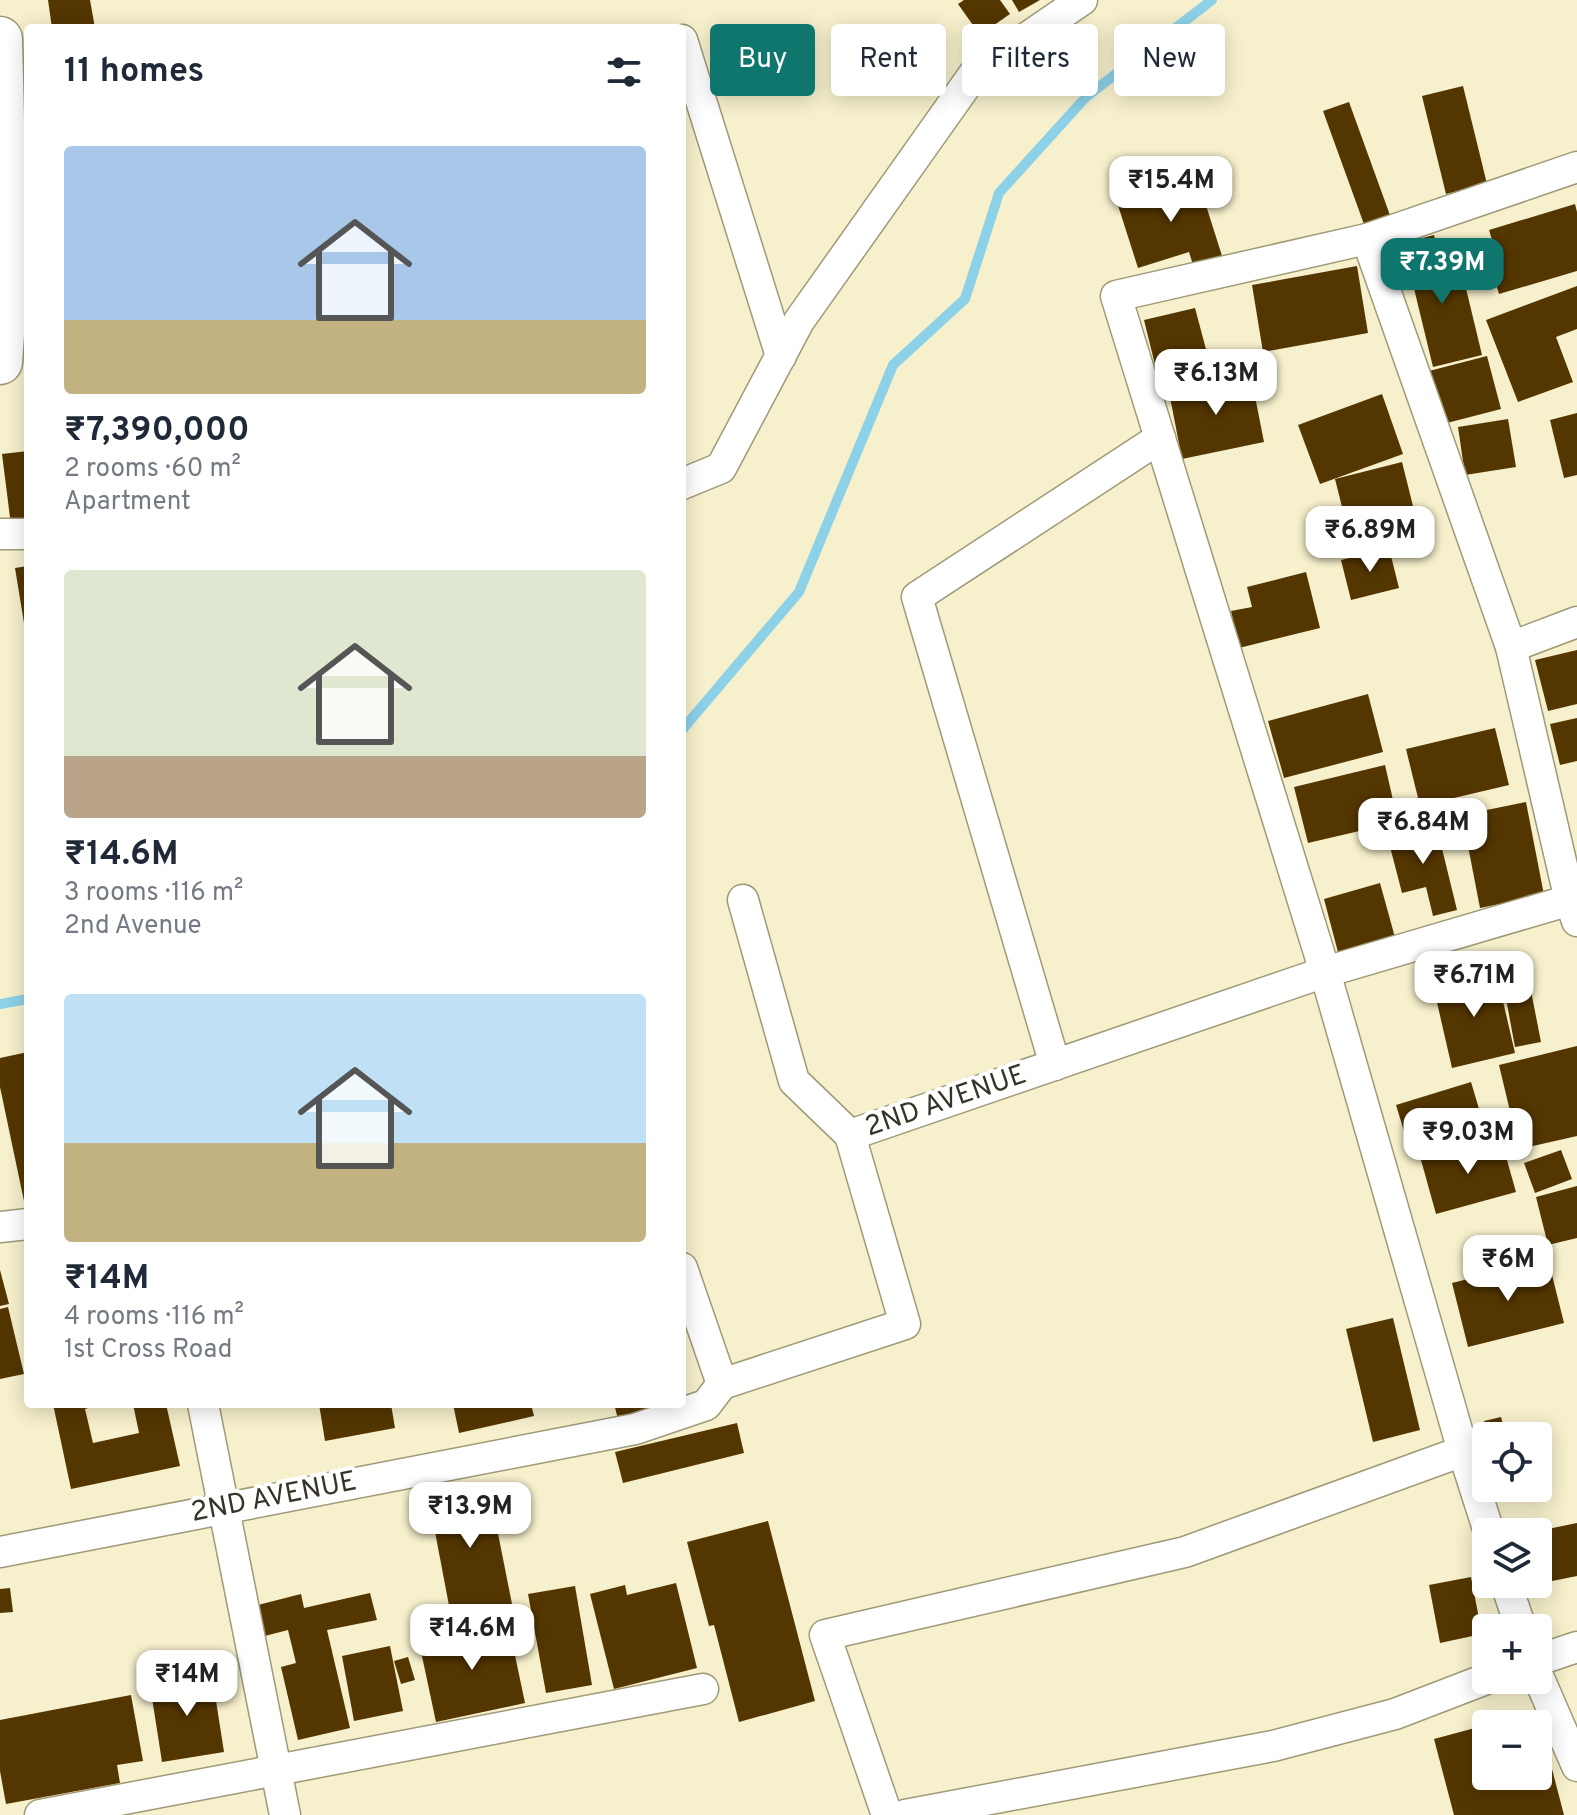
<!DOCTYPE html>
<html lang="en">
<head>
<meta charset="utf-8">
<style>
	:root { --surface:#fff; --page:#f6f6f7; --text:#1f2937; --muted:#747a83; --accent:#0f766e }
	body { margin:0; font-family:Overpass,sans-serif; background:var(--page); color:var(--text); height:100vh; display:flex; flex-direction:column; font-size:30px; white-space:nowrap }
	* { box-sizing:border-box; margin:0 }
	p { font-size:26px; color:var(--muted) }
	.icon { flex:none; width:44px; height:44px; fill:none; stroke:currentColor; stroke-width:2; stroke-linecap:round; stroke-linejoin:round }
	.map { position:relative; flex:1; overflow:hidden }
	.panel { position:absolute; left:24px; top:24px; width:662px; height:1384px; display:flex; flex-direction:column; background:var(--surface); border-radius:8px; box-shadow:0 4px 20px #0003 }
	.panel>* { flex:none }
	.banner { position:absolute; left:710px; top:24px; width:746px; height:72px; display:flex; gap:16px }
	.tools { position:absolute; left:1472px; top:1422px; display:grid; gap:16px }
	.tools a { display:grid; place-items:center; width:80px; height:80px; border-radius:8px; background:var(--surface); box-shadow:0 4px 20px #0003; font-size:40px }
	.price { position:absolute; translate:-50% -68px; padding:0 18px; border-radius:16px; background:#fff; color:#222; font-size:26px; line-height:52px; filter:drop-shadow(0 2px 4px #0008) }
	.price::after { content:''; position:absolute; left:50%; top:48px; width:24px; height:18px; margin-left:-12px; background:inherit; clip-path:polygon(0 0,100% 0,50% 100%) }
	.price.current { background:var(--accent); color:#fff }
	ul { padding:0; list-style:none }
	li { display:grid; align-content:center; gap:16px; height:424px; padding:0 40px }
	li span { display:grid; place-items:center; height:248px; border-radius:8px; color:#555 }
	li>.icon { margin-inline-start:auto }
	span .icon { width:144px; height:144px; fill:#fffc; stroke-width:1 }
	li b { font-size:34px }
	h2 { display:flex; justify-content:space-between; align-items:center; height:96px; padding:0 40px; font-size:34px }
	.pill { padding:0 28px; border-radius:8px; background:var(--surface); box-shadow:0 4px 20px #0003; font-size:28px; line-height:72px }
	.pill.current { background:var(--accent); color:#fff }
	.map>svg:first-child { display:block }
</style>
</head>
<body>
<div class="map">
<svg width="1577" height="1815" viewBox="0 0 1577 1815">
	<rect width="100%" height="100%" fill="#f6f0cc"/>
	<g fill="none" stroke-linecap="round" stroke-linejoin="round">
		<g stroke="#8cd1e8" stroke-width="10">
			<polyline points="682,730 799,592 893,365 965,299 999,193 1086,97 1212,0"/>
			<polyline points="0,1004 28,999"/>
		</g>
	</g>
	<g fill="#543600">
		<polygon points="48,0 90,0 95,28 52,28"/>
		<polygon points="964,0 1000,0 1010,14 980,35 958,4"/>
		<polygon points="1012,0 1040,0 1019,12"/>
		<polygon points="1463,86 1487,184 1446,194 1422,96"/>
		<polygon points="1349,102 1391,218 1365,227 1323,111"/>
		<polygon points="1196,174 1224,262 1195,271 1189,252 1138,268 1116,199"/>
		<polygon points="1575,204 1577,212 1577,271 1499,294 1491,268 1500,266 1489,230"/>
		<polygon points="1434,235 1445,281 1463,276 1482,355 1433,367 1403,243"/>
		<polygon points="1357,266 1368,333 1263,352 1252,285"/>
		<polygon points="1577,286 1577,329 1556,337 1573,382 1518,402 1486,320"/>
		<polygon points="1195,308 1211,368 1159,381 1144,320"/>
		<polygon points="1487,356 1501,409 1443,424 1429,371"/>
		<polygon points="1251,376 1264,442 1182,459 1169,392"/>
		<polygon points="1382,394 1403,454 1320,484 1298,425"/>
		<polygon points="1577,413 1577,475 1564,478 1550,420"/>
		<polygon points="1508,419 1516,467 1465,475 1458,427"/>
		<polygon points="28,451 28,531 12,533 2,454"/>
		<polygon points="1402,462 1417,522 1350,539 1335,479"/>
		<polygon points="1389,548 1399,588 1351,600 1341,560"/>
		<polygon points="28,566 28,635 26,635 15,568"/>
		<polygon points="1306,572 1320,628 1239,648 1231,611 1252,607 1247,587"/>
		<polygon points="1577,650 1577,704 1548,711 1535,660"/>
		<polygon points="1368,694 1383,752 1284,778 1268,721"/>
		<polygon points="1577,718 1577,761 1560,765 1550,724"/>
		<polygon points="1495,728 1509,785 1420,806 1406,749"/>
		<polygon points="1385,765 1398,822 1308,843 1294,787"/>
		<polygon points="1526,802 1544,895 1480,908 1462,815"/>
		<polygon points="1436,824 1457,910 1433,916 1426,887 1402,893 1387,835"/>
		<polygon points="1380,883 1396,941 1339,956 1324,899"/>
		<polygon points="1496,971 1515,1053 1452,1068 1433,985"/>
		<polygon points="1516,974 1520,993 1531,991 1541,1042 1515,1047 1502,977"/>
		<polygon points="1577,1046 1577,1136 1519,1149 1499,1065"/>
		<polygon points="28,1052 28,1200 24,1201 0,1087 0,1058"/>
		<polygon points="1471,1082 1485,1129 1410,1151 1396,1105"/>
		<polygon points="1501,1139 1516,1192 1436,1214 1421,1160"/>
		<polygon points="1561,1150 1572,1179 1535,1193 1524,1163"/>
		<polygon points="1577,1186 1577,1238 1548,1245 1536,1197"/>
		<polygon points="1548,1259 1564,1323 1468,1347 1452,1283"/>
		<polygon points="0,1270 9,1304 0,1306"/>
		<polygon points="8,1307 24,1374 0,1379 0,1309"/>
		<polygon points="1393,1318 1420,1430 1373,1442 1346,1329"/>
		<polygon points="53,1404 101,1404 85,1409 93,1443 139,1433 133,1404 166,1404 180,1466 71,1489"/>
		<polygon points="319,1404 391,1404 395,1428 325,1441"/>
		<polygon points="453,1404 531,1404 534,1416 459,1433"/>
		<polygon points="614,1404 652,1404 653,1411 618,1419"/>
		<polygon points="1501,1417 1506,1436 1487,1436 1484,1421"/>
		<polygon points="737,1423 744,1453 623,1483 615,1452"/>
		<polygon points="488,1483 512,1604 451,1616 428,1495"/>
		<polygon points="768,1521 815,1701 739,1722 714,1625 709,1626 687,1542"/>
		<polygon points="1577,1523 1577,1576 1542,1583 1538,1566 1538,1531"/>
		<polygon points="1471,1577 1482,1634 1440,1643 1429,1585"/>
		<polygon points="676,1583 697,1668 614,1689 590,1594 625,1585 627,1595"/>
		<polygon points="575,1586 592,1685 546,1693 528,1594"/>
		<polygon points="10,1588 13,1612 0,1613 0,1589"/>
		<polygon points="370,1593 377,1620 327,1630 350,1728 298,1740 281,1667 296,1663 288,1630 257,1638 250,1607 301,1594 304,1608"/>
		<polygon points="508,1622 525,1703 436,1722 419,1642"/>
		<polygon points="390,1646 403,1711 354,1721 342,1656"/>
		<polygon points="408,1657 415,1680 401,1684 394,1661"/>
		<polygon points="212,1675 224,1752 162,1762 150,1685"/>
		<polygon points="131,1695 143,1761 117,1765 120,1783 6,1804 0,1771 0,1720"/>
		<polygon points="1486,1725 1486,1776 1538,1776 1538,1752 1547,1750 1564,1815 1454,1815 1434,1739"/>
	</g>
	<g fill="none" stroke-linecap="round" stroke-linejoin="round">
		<defs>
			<g id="street">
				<polyline points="682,40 781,356"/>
				<polyline points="1367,239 1511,647 1570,900 1577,921"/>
				<polyline points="682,484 721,468 799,321 974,74 1082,0"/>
				<polyline points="0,534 28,534"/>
				<polyline points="1511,647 1577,622"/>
				<polyline points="743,900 794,1081 850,1135"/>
				<polyline points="1055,1065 917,597 1160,438"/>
				<polyline points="0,1227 28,1224"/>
				<polyline points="682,1268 722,1384"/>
				<polyline points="203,1404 285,1815"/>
				<polyline points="1489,1532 1463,1451 1325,972 1116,296 1367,239 1577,167"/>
				<polyline points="0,1552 635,1429 706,1405 722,1384 905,1324 850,1135 1325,972 1577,898"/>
				<polyline points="1506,1584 1521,1628"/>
				<polyline points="1538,1660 1577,1647"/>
				<polyline points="1538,1676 1577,1766"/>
				<polyline points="40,1815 703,1689"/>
				<polyline points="887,1815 825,1635 1185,1552 1463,1451"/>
				<polyline points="905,1815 1273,1746 1395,1714 1486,1679"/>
			</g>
			<polyline id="primary" points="0,39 6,278 0,362"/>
		</defs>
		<use href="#street" stroke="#9f9978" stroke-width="33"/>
		<use href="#primary" stroke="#9f9978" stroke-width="47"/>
		<use href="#street" stroke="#fff" stroke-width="30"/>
		<use href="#primary" stroke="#fff" stroke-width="44"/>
	</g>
	<g text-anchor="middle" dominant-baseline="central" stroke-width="8" stroke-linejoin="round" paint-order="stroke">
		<g font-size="28" fill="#373427" stroke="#fff">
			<text transform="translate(946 1102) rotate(-19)">2ND AVENUE</text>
			<text transform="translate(274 1498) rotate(-11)">2ND AVENUE</text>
		</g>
	</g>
</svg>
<div class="tools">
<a><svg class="icon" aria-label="locate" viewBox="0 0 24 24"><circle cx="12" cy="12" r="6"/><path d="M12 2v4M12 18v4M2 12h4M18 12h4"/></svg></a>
<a><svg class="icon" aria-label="layers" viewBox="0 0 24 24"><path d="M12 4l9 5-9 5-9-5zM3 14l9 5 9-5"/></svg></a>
<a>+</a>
<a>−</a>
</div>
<b class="price" style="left:1171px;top:224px">₹15.4M</b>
<b class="price current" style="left:1442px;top:306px">₹7.39M</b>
<b class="price" style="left:1216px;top:417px">₹6.13M</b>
<b class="price" style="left:1370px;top:574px">₹6.89M</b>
<b class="price" style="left:1423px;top:866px">₹6.84M</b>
<b class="price" style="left:1474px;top:1019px">₹6.71M</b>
<b class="price" style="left:1468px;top:1176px">₹9.03M</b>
<b class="price" style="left:1508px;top:1303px">₹6M</b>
<b class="price" style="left:470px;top:1550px">₹13.9M</b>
<b class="price" style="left:472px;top:1672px">₹14.6M</b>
<b class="price" style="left:187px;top:1718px">₹14M</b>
<div class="banner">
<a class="pill current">Buy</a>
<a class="pill">Rent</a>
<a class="pill">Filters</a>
<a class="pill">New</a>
</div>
<section class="panel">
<h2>11 homes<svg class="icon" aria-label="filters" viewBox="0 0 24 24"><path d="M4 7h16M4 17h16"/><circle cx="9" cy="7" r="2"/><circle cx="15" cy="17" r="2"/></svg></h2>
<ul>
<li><span style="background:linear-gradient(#a9c7e8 70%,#c2b280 0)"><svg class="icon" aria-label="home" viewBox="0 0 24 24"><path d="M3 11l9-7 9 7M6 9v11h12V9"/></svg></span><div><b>₹7,390,000</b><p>2 rooms · 60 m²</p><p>Apartment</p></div></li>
<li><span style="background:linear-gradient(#dfe7d0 75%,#b9a48a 0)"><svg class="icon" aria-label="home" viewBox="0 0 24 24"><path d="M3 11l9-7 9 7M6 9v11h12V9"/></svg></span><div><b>₹14.6M</b><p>3 rooms · 116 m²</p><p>2nd Avenue</p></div></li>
<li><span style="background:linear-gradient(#bfe0f5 60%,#c2b280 0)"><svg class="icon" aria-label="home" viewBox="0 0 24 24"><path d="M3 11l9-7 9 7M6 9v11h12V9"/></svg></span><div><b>₹14M</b><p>4 rooms · 116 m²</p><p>1st Cross Road</p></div></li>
</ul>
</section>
</div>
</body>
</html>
